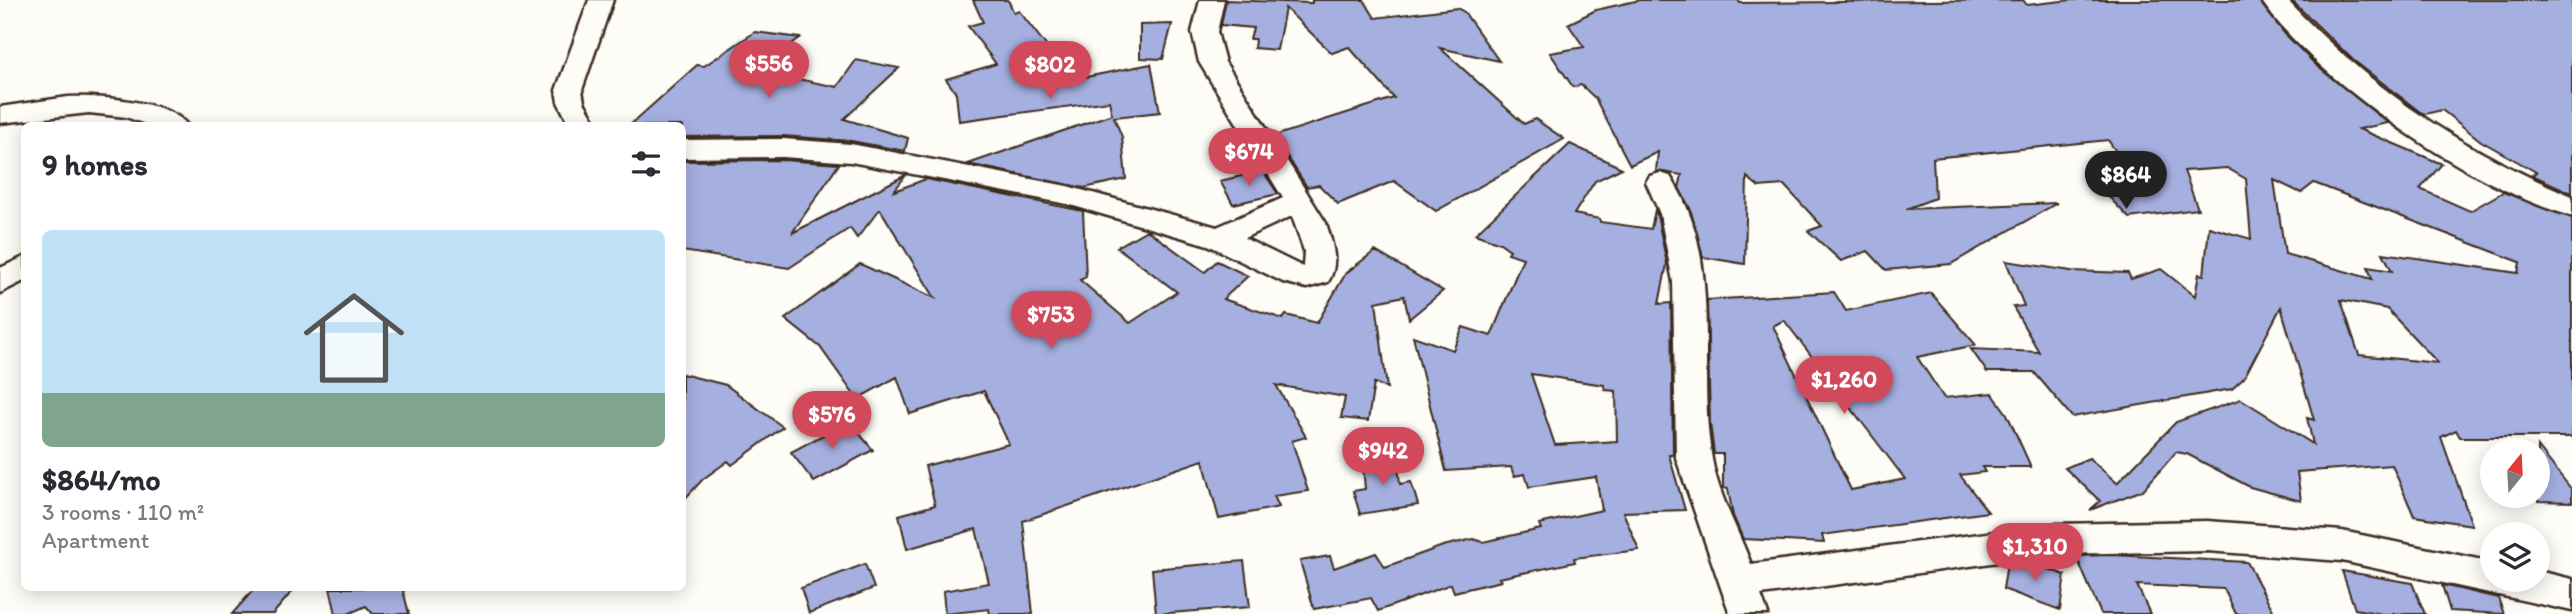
<!DOCTYPE html>
<html lang="en">
<head>
<meta charset="utf-8">
<style>
	:root { --surface:#fff; --page:#f7f7f7; --text:#2b2b33; --muted:#7c7c81; --line:#e1e1e2; --accent:#d1495b }
	body { margin:0; font-family:Itim,sans-serif; background:var(--page); color:var(--text); height:100vh; display:flex; flex-direction:column; font-size:26px; white-space:nowrap }
	* { box-sizing:border-box; margin:0 }
	p { font-size:23px; color:var(--muted) }
	.icon { flex:none; width:38px; height:38px; fill:none; stroke:currentColor; stroke-width:2; stroke-linecap:round; stroke-linejoin:round }
	.map { position:relative; flex:1; overflow:hidden }
	.panel { position:absolute; left:21px; top:122px; width:665px; height:469px; display:flex; flex-direction:column; background:var(--surface); border-radius:10px; box-shadow:0 4px 18px #0003 }
	.panel>* { flex:none }
	.needle { width:46px; rotate:18deg }
	.buttons { position:absolute; left:2480px; top:438px; display:grid; gap:14px }
	.buttons a { display:grid; place-items:center; width:70px; height:70px; border-radius:50%; background:var(--surface); box-shadow:0 4px 18px #0003; font-size:35px }
	.price { position:absolute; translate:-50% -60px; padding:0 16px; border-radius:24px; background:var(--accent); color:#fff; font-size:23px; line-height:46px; filter:drop-shadow(0 2px 4px #0008) }
	.price::after { content:''; position:absolute; left:50%; top:42px; width:21px; height:16px; margin-left:-10px; background:inherit; clip-path:polygon(0 0,100% 0,50% 100%) }
	.price.current { background:#222; color:#fff }
	ul { padding:0; list-style:none }
	li { display:grid; align-content:center; gap:14px; height:371px; padding:0 21px }
	li+li { border-top:2px solid var(--line) }
	li span { display:grid; place-items:center; height:217px; border-radius:10px; color:#555 }
	li>.icon { margin-inline-start:auto }
	span .icon { width:126px; height:126px; fill:#fffc; stroke-width:1 }
	li b { font-size:30px }
	h2 { display:flex; justify-content:space-between; align-items:center; height:84px; padding:0 21px; font-size:30px }
	.map>svg:first-child { display:block }
</style>
</head>
<body>
<div class="map">
<svg width="2572" height="614" viewBox="0 0 2572 614">
	<rect width="100%" height="100%" fill="#fdfcf7"/>
	<filter id="ink" filterUnits="userSpaceOnUse"><feTurbulence type="fractalNoise" baseFrequency=".0143" numOctaves="2"/><feDisplacementMap in="SourceGraphic" scale="14" xChannelSelector="R" yChannelSelector="G"/><feConvolveMatrix kernelMatrix="1 2 1 2 8 2 1 2 1" color-interpolation-filters="sRGB"/></filter>
	<g filter="url(#ink)">
		<g fill="#a6b0e0" stroke="#3b2a1e" stroke-width="2" fill-rule="evenodd">
			<polygon points="973,0 1008,0 1014,13 1019,11 1052,53 1074,50 1077,67 1083,66 1086,77 1151,64 1160,112 1114,117 1122,137 1126,179 1084,188 968,164 1112,114 1109,101 959,121 956,93 946,79 996,64 968,26 983,22"/>
			<polygon points="1226,0 1312,3 1312,0 1364,0 1375,18 1457,8 1464,12 1499,61 1440,48 1524,124 1535,119 1564,139 1436,211 1394,181 1338,204 1319,185 1307,187 1274,136 1394,98 1349,47 1332,53 1285,8 1277,50 1254,48 1255,39 1250,39 1253,28 1221,25"/>
			<path d="M1640,0H1738L1740,3L2023,0L2027,5L2071,0H2258L2285,34L2318,67L2388,123L2359,129L2442,164L2420,189L2470,211L2503,192L2572,218V437H2460L2456,430L2441,437L2472,525L2414,516L2392,465L2297,472L2301,501L2250,487L2187,454L2176,452L2143,490L2090,510L2100,501L2065,468L2089,458L2117,483L2176,422L2241,399L2313,444L2307,418L2314,420L2281,307L2244,378L2232,389L2072,417L2034,372H1987L1971,349L2039,352L2013,307L2024,306L2006,261L2071,271L2128,273L2131,279L2161,269L2195,296L2199,274L2204,275L2209,227L2251,239L2246,179L2227,168L2184,171L2198,209L2129,218L2108,196L2132,193L2128,187H2140L2108,140L1933,158L1935,198L1906,209L2057,203L1951,264L1886,270L1868,251L1841,261L1808,231L1822,226L1784,185L1759,187L1747,177L1745,264L1703,257L1690,208L1679,188L1682,175L1656,171L1658,152L1630,165L1595,98L1581,85L1573,87L1550,53L1584,47L1568,24L1596,10ZM2274,180L2301,193L2314,183L2520,262L2518,273L2383,253L2392,271L2368,267L2372,279L2285,254ZM2341,300L2387,309L2438,363L2359,355Z"/>
			<polygon points="2291,0 2572,0 2572,193 2532,175 2536,172 2481,141 2442,110 2425,114 2420,112 2353,60"/>
			<polygon points="1172,24 1163,59 1140,58 1140,25"/>
			<polygon points="755,32 800,38 753,70 837,87 856,60 899,68 844,119 908,138 905,151 851,141 783,136 682,137 682,126 629,126 697,65 704,66"/>
			<path d="M1570,144L1622,168L1595,181L1574,214L1600,219V222L1651,229L1655,210L1657,215L1667,264L1659,304L1671,303L1673,455H1669L1685,510L1623,512L1639,550L1574,558L1575,562L1499,578L1501,581L1454,592L1451,584L1378,611L1371,598L1314,609L1300,561L1330,556L1334,568L1376,553L1385,567L1443,546L1473,539L1483,542L1541,529L1539,524L1602,510L1596,477L1529,487L1525,474L1514,476L1511,467L1446,471L1413,336L1453,350L1463,327L1491,336L1523,258L1508,253L1510,250L1500,243L1475,234ZM1531,374L1604,385L1605,390L1616,391L1617,441L1555,445Z"/>
			<polygon points="783,160 839,164 792,233 906,175 894,191 926,179 1083,211 1086,277 1080,280 1130,323 1177,292 1117,247 1147,230 1205,272 1217,261 1248,276 1223,299 1283,319 1286,315 1317,323 1346,273 1375,251 1443,291 1409,319 1404,296 1376,302 1387,388 1374,383 1368,421 1341,418 1345,397 1276,385 1306,437 1292,441 1308,491 1274,496 1279,507 1219,519 1203,460 1023,521 1033,614 990,614 989,609 945,614 943,591 989,583 976,529 907,549 899,515 935,505 925,466 1009,444 984,391 910,414 897,377 857,399 820,347 785,319 860,264 935,298 880,209 857,238 850,228 789,268 682,251 682,161"/>
			<polygon points="1263,171 1278,194 1233,204 1220,181"/>
			<path d="M1834,292L1846,311L1931,293L1976,345L1917,357L1944,398L1992,393L2007,414L2031,467H1982L1985,472L1960,475L1988,512L1822,535L1824,543L1743,539L1733,516L1728,489L1723,488V454H1714L1710,423L1707,300ZM1784,320L1905,479L1851,490L1773,326Z"/>
			<polygon points="682,374 726,385 783,427 732,465 728,461 703,479 682,502"/>
			<polygon points="849,421 873,450 814,482 791,452"/>
			<polygon points="2538,447 2572,490 2572,502 2538,501"/>
			<polygon points="1397,456 1400,484 1411,482 1418,505 1360,514 1353,491 1365,489 1362,457"/>
			<polygon points="2113,555 2247,562 2275,614 2236,614 2224,589 2137,585 2150,614 2101,614 2076,556"/>
			<polygon points="1244,561 1250,607 1156,614 1152,569"/>
			<polygon points="2026,561 2065,575 2060,610 2003,589 2007,563"/>
			<polygon points="865,564 874,588 809,613 801,588"/>
			<polygon points="2342,571 2412,583 2425,614 2382,614 2355,609"/>
			<polygon points="2442,585 2498,598 2504,614 2450,611"/>
			<polygon points="255,588 295,588 273,614 232,614"/>
			<polygon points="330,588 408,588 403,590 409,614 373,614 366,606 348,614 336,614"/>
		</g>
		<g fill="none" stroke-linecap="round" stroke-linejoin="round">
			<defs>
				<g id="minor">
					<polygon points="589,0 613,0 582,90 584,102 598,126 570,126 558,102 556,90"/>
					<path d="M1200,0H1224L1217,32L1225,62L1326,223C1332,243 1340,263 1328,282L1307,288L1283,282L1208,245L1067,204L851,162L783,157L682,158V140L783,139L851,144L1067,186L1217,227L1283,198L1199,62L1192,32ZM1292,216L1304,251L1303,267L1244,238Z"/>
					<path d="M2261,0H2287C2372,90 2458,148 2572,196V216C2475,190 2318,83 2261,0Z"/>
					<path d="M68,97C97,96 170,100 188,126H151L126,117L89,113L0,123V107Z"/>
					<path d="M1660,173L1670,176C1726,260 1695,365 1712,459C1718,494 1738,530 1751,564L2056,524L2207,521L2342,531L2492,562V579H2538V571L2572,579V611L2342,561L2207,551L2056,554L1761,595L1768,614H1730L1676,458L1673,282L1660,214L1646,182L1650,176Z"/>
					<polygon points="24,257 24,281 0,293 0,268"/>
				</g>
			</defs>
			<use href="#minor" stroke="#3b2a1e" stroke-width="5"/>
			<use href="#minor" fill="#fdfcf7" fill-rule="evenodd"/>
		</g>
	</g>
</svg>
<div class="buttons">
<a><svg class="needle" viewBox="-14 -14 28 28"><path d="M0-13l5 13h-10z" fill="#e53935"/><path d="M0 13l5-13h-10z" fill="#7c7c81"/></svg></a>
<a><svg class="icon" aria-label="layers" viewBox="0 0 24 24"><path d="M12 4l9 5-9 5-9-5zM3 14l9 5 9-5"/></svg></a>
</div>
<b class="price" style="left:769px;top:100px">$556</b>
<b class="price" style="left:1050px;top:101px">$802</b>
<b class="price" style="left:1249px;top:188px">$674</b>
<b class="price current" style="left:2126px;top:211px">$864</b>
<b class="price" style="left:1051px;top:351px">$753</b>
<b class="price" style="left:1844px;top:416px">$1,260</b>
<b class="price" style="left:832px;top:451px">$576</b>
<b class="price" style="left:1383px;top:487px">$942</b>
<b class="price" style="left:2035px;top:583px">$1,310</b>
<section class="panel">
<h2>9 homes<svg class="icon" aria-label="filters" viewBox="0 0 24 24"><path d="M4 7h16M4 17h16"/><circle cx="9" cy="7" r="2"/><circle cx="15" cy="17" r="2"/></svg></h2>
<ul>
<li><span style="background:linear-gradient(#bfe0f5 75%,#7fa58c 0)"><svg class="icon" aria-label="home" viewBox="0 0 24 24"><path d="M3 11l9-7 9 7M6 9v11h12V9"/></svg></span><div><b>$864/mo</b><p>3 rooms · 110 m²</p><p>Apartment</p></div></li>
</ul>
</section>
</div>
</body>
</html>
